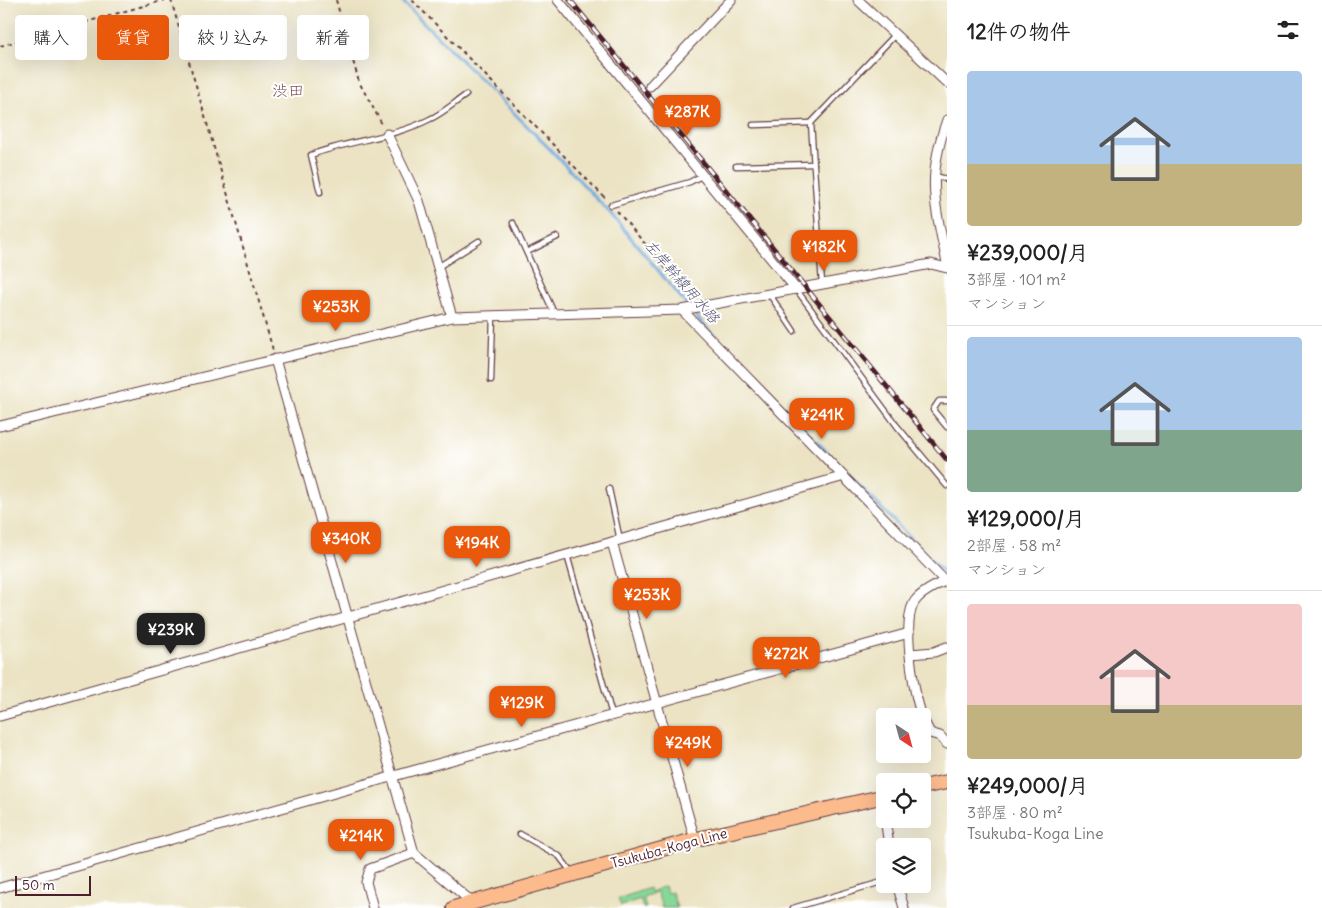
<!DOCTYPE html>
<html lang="ja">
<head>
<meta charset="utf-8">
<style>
	:root { --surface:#fff; --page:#f6f6f6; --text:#222; --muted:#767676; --line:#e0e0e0; --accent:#ea580c }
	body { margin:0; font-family:Delius,"Klee One",sans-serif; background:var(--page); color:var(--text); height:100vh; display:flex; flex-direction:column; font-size:19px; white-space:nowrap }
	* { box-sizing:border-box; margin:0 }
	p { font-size:16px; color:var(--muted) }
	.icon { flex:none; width:28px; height:28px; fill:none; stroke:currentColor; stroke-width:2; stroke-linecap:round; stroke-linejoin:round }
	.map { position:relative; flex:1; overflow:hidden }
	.panel { display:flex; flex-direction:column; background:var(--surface); width:375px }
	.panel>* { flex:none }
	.top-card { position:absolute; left:15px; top:15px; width:475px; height:45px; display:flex; gap:10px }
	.needle { width:32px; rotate:144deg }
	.buttons { position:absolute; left:876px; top:708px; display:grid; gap:10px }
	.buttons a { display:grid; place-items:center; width:55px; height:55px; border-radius:5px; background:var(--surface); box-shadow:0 5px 20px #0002; font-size:25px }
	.scale { position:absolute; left:15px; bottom:12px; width:76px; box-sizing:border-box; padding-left:5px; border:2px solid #4a1f2b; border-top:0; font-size:14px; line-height:18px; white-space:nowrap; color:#4a1f2b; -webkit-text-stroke:4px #fff; paint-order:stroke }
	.price { position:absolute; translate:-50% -42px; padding:0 11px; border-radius:10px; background:var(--accent); color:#fff; font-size:16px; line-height:32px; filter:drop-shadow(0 1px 2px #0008) }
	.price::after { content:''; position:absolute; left:50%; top:30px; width:15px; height:11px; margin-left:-8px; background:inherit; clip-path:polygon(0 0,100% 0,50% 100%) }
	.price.current { background:#222; color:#fff }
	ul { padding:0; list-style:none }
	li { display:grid; align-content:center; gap:10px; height:265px; padding:0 20px }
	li+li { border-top:1px solid var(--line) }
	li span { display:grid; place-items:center; height:155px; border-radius:5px; color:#555 }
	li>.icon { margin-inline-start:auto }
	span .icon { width:90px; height:90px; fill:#fffc; stroke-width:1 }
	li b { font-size:21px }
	h2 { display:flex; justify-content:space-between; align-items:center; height:60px; padding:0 20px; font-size:21px }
	.pill { padding:0 18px; border-radius:5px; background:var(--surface); box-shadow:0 5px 20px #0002; font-size:18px; line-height:45px }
	.pill.current { background:var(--accent); color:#fff }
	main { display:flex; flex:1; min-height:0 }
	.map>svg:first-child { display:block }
</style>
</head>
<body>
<main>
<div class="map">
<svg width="947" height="908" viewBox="0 0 947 908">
	<rect width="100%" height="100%" fill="#fff"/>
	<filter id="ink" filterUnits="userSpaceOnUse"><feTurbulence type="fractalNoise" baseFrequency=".02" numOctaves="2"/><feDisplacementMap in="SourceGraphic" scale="10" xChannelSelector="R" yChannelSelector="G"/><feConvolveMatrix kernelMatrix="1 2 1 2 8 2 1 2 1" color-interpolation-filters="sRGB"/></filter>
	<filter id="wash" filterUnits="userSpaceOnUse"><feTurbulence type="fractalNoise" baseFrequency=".0096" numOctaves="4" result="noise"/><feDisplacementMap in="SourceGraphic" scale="20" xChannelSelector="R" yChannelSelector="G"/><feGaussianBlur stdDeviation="1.12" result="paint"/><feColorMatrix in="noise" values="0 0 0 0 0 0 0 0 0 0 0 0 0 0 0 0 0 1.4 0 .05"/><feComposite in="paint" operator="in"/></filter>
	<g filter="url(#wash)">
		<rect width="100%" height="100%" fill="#ebe3c3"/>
		<polygon fill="#86d899" stroke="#687c62" points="665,886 667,893 672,892 677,908 662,908 657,892 643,897 646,908 643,908 640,899 621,906 618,899 649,888 650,892"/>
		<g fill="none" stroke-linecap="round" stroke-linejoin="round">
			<polyline stroke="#6ea9df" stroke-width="3" points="401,0 545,144 611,214 702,323 947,576"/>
		</g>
	</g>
	<g filter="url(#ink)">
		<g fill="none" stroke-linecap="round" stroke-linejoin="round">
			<defs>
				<g id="lane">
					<polyline points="753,125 811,123"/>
					<polyline points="736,166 814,164"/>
					<polyline points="934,176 947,179"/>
					<path d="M320,192L311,155C350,140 393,138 430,119C443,113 454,103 466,95"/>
					<polyline points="611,205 690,182 703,175"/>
					<polyline points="513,223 554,313"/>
					<polyline points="527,252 557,237"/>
					<polyline points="438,267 479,241"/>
					<polyline points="822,284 811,123 895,35"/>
					<polyline points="796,289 897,426 947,486"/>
					<polyline points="770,295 794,331"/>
					<polyline points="491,380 493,316"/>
					<polyline points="947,401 939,401 933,410 947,427"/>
					<polyline points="609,489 620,540"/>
					<polyline points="567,555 612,715"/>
					<polyline points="520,834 559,856 572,873"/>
					<polyline points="793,908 885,881"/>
				</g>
				<g id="street">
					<polyline points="558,0 796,289"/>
					<polyline points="858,0 947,83"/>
					<polyline points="650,86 731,0"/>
					<path d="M947,120C926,179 935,204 947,263"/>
					<polyline points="387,134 419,201 452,317"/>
					<polyline points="682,310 947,583"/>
					<polyline points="275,359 414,853 473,903"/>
					<polyline points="0,426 452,317 682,310 931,264 947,268"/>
					<polyline points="612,542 695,840"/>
					<polyline points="910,654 934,652 947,647"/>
					<polyline points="0,716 841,477"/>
					<path d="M922,716C914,694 901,620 915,601C921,592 936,586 944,581"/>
					<polyline points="922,717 930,733 940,736 947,744"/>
					<polyline points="882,796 889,846"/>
					<polyline points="897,884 904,908"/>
					<polyline points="0,888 394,776 909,633"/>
					<polyline points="373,908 366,882 370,869 414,853"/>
				</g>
				<g id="primary">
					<polyline points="922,787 947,782"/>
					<polyline points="454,908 697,839 885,796"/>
				</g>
			</defs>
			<use href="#lane" stroke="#623c42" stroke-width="7"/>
			<use href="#street" stroke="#623c42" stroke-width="11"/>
			<use href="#primary" stroke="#623c42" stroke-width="16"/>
			<g stroke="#623c42" stroke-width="2" stroke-dasharray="4 4" stroke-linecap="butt">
				<polyline points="171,0 273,350"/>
				<polyline points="336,0 359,82 383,126"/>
				<polyline points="412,0 607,200"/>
				<polyline points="0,46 165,0"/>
				<polyline points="617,211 692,299"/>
			</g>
			<use href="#lane" stroke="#fff" stroke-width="4.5"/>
			<use href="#street" stroke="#fff" stroke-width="9"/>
			<use href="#primary" stroke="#fbbb8d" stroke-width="14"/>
			<defs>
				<polyline id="rail" points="570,0 947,460"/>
			</defs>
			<use href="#rail" stroke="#4a1f2b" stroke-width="5"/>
			<use href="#rail" stroke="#fff" stroke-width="3" stroke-dasharray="9" stroke-linecap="butt"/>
		</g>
	</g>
	<g text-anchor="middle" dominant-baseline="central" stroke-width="4" stroke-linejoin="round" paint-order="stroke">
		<g font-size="14" fill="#4a1f2b" stroke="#fff">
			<text transform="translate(669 848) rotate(-15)">Tsukuba-Koga Line</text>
		</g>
		<g font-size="15" font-style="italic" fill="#585673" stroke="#fff">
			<text transform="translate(682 281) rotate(49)">左岸幹線用水路</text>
		</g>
		<g font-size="16" fill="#7d4f55" stroke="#fff">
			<text x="288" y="90">渋田</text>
		</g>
	</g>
</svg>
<div class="buttons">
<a><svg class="needle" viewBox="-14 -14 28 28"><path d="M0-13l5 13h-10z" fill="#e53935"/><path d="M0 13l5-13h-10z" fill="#767676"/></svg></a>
<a><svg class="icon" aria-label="locate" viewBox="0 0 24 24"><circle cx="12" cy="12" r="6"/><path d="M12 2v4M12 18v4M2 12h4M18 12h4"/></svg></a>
<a><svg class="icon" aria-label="layers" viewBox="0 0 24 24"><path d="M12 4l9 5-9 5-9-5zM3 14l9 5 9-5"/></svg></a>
</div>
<div class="scale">50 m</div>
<b class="price" style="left:687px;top:137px">¥287K</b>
<b class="price" style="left:824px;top:272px">¥182K</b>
<b class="price" style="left:336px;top:332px">¥253K</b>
<b class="price" style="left:822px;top:440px">¥241K</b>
<b class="price" style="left:346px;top:564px">¥340K</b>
<b class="price" style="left:477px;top:568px">¥194K</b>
<b class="price" style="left:647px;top:620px">¥253K</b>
<b class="price current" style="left:171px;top:655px">¥239K</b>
<b class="price" style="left:786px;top:679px">¥272K</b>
<b class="price" style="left:522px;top:728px">¥129K</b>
<b class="price" style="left:688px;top:768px">¥249K</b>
<b class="price" style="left:361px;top:861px">¥214K</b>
<div class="top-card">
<a class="pill">購入</a>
<a class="pill current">賃貸</a>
<a class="pill">絞り込み</a>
<a class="pill">新着</a>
</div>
</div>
<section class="panel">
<h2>12件の物件<svg class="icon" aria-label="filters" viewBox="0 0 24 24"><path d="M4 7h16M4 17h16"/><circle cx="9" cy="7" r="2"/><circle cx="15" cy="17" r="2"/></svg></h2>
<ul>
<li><span style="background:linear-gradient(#a9c7e8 60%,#c2b280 0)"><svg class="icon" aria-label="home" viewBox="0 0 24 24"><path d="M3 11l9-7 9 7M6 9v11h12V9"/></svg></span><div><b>¥239,000/月</b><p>3部屋 · 101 m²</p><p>マンション</p></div></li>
<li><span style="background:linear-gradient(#a9c7e8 60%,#7fa58c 0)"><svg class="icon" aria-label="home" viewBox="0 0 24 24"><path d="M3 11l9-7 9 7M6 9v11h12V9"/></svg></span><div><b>¥129,000/月</b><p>2部屋 · 58 m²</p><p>マンション</p></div></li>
<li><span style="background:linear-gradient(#f6c9c9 65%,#c2b280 0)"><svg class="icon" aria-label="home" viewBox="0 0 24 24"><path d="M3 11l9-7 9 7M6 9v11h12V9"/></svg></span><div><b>¥249,000/月</b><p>3部屋 · 80 m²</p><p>Tsukuba-Koga Line</p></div></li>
</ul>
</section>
</main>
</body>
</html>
